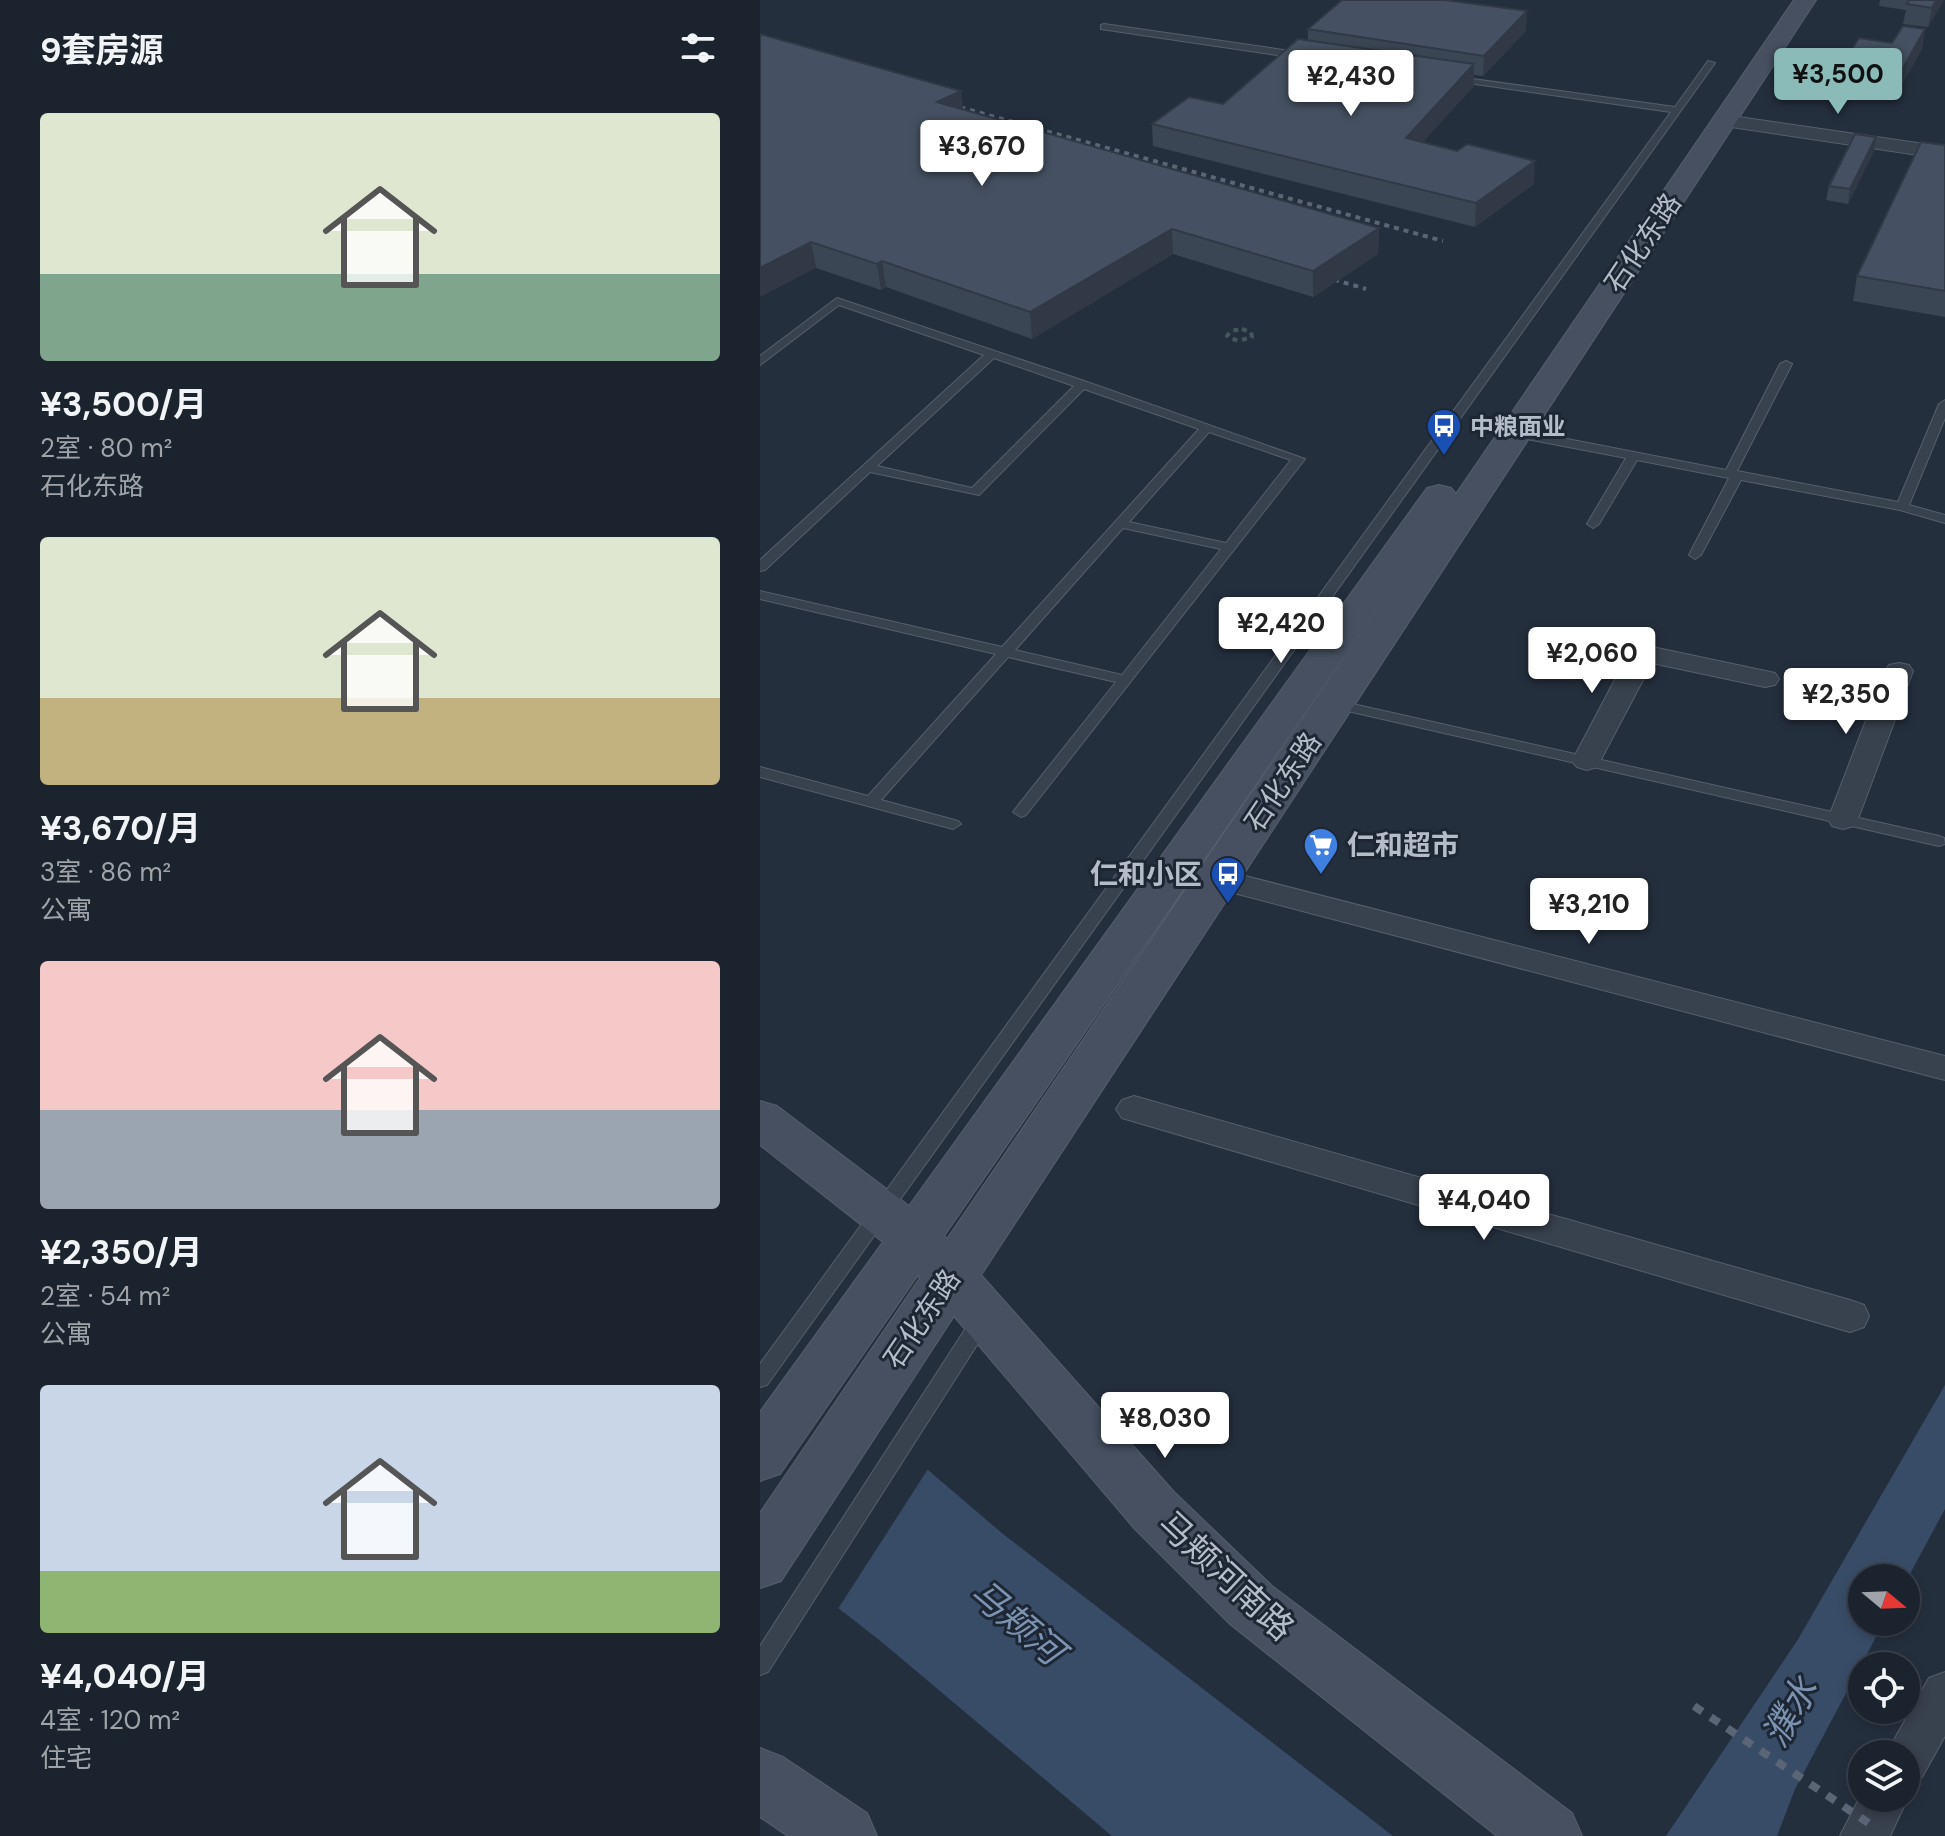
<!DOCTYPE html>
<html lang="zh">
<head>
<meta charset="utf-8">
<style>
	:root { --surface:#1b232e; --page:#282f3a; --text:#f1f3f6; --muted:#a0a4aa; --line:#39404a; --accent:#8bbbb9 }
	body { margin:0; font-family:"DM Sans","Noto Sans SC",sans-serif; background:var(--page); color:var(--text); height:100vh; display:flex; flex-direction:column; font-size:30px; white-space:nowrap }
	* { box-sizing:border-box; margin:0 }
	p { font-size:26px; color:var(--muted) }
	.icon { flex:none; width:44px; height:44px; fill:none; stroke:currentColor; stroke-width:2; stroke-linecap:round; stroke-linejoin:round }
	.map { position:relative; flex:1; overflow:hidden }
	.side { display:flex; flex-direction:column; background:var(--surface); width:760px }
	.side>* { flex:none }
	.needle { width:52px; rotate:109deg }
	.buttons { position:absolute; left:1088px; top:1564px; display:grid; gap:16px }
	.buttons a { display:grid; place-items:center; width:72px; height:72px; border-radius:50%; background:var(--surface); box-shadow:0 4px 12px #0003,0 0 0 2px var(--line); font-size:40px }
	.price { position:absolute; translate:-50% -68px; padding:0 18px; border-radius:8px; background:#fff; color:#222; font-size:26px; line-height:52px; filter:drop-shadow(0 2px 4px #0008) }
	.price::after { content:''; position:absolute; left:50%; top:48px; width:24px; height:18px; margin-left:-12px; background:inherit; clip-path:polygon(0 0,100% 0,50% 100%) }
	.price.current { background:var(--accent); color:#111 }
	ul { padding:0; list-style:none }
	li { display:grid; align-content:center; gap:16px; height:424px; padding:0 40px }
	li span { display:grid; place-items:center; height:248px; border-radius:8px; color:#555 }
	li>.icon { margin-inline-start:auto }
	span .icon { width:144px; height:144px; fill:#fffc; stroke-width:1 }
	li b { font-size:34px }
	h2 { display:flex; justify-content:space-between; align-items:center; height:96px; padding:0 40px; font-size:34px }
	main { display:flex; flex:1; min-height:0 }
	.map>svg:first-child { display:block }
</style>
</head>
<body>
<main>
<section class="side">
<h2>9套房源<svg class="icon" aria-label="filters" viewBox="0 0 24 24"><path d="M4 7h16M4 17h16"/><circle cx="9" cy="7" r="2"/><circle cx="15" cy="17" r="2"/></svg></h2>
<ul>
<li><span style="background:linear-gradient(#dfe7d0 65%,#7fa58c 0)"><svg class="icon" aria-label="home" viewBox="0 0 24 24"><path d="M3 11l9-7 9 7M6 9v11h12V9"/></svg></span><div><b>¥3,500/月</b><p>2室 · 80 m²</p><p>石化东路</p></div></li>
<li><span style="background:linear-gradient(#dfe7d0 65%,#c2b280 0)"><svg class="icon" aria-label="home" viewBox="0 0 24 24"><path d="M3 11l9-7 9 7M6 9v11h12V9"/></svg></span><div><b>¥3,670/月</b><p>3室 · 86 m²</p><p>公寓</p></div></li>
<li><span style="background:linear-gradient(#f6c9c9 60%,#9aa5b1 0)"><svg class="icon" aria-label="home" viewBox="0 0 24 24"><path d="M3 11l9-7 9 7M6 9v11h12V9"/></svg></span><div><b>¥2,350/月</b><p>2室 · 54 m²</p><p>公寓</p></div></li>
<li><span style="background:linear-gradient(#c9d6e8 75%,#8fb573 0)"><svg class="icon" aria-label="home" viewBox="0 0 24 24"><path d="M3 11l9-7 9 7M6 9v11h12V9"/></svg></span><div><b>¥4,040/月</b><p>4室 · 120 m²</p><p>住宅</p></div></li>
</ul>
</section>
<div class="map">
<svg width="1185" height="1836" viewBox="0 0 1185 1836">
	<rect width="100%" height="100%" fill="#242f3e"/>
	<g fill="#394c67">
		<polygon points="0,1343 114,1424 243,1534 633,1836 352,1836 123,1643 0,1547"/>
		<polygon points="1185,1385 1185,1509 1146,1581 1146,1578 1102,1578 1102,1622 1124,1622 1035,1789 1017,1836 906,1836 1037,1641"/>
	</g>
	<polygon fill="#242f3e" points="0,1339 117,1421 170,1466 76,1612 0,1553"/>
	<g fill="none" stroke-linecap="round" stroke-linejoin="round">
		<defs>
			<g id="lane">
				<polygon points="344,24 544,53 548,56 544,59 341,29 341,25"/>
				<polygon points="948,61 955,63 7,1385 0,1387 0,1364 911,112 694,81 690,78 691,76 915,107"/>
				<path d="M77,298L327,382L545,459L266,815L261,817L253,812L356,682L248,657L121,800L198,821L201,824L193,829L0,777V767L108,796L236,654L0,599V591L242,647L439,429L324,389L219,495L110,472L5,570L0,571V560L224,355L79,305L0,365V356ZM234,358L314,386L212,488L117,466ZM449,432L531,460L466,543L369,522ZM363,528L461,549L362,675L255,650Z"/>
				<polygon points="1026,361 1032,364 977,471 1138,502 1179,404 1185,400 1185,418 1149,505 1185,515 1185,523 1140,510 981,480 941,555 935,559 929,555 969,478 877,460 839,524 833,528 827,524 866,458 756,437 750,433 756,429 966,470 1020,364"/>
				<polygon points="575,700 1179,836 1184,838 1185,844 1179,846 570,707 568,704 570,701"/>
				<polygon points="222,1312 229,1314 232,1320 229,1326 8,1672 0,1675 0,1646 215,1314"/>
			</g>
			<g id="street">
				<polygon points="965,115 1185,147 1185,159 958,125 956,121"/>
				<polygon points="883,645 1015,673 1019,679 1015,685 1005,687 892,663 837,767 827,770 817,767 812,761 869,653 873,647"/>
				<polygon points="1139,663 1149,665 1153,671 1098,819 1094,826 1083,829 1072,826 1068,819 1125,671 1129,665"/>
				<polygon points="458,869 1185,1056 1185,1080 447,886 442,879 447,872"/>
				<polygon points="374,1096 1090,1300 1104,1305 1109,1316 1104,1327 1090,1332 362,1118 356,1109 362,1100"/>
				<polygon points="1185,1672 1185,1736 1162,1777 1146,1783 1146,1754 1126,1754 1169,1678"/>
				<polygon points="1146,1792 1148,1798 1130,1836 1080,1836 1102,1793 1102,1798 1146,1798"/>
			</g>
			<g id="secondary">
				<path d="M1034,0H1056L221,1275L414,1492L512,1586L812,1813L822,1836H737L470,1624L374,1528L194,1316L21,1581L0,1588V1513L160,1278L158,1275L20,1474L0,1481V1412L123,1242L0,1145V1101L17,1106L149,1206L667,488L679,485L691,488L696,494ZM628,593L187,1239L184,1236Z"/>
				<polygon points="0,1748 23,1757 107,1813 117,1836 28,1836 0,1817"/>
			</g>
		</defs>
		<use href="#lane" stroke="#565f6c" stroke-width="2"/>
		<use href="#street" stroke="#565f6c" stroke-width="2"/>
		<use href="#secondary" stroke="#565f6c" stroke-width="2"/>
		<polygon stroke="#44595c" stroke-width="4" stroke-dasharray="5 5" stroke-linecap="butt" points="482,329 491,332 492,337 478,341 467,336 471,331"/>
		<use href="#lane" fill="#38414e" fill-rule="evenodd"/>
		<use href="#street" fill="#38414e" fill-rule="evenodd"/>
		<use href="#secondary" fill="#465061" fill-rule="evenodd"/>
		<g stroke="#5a6575" stroke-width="4" stroke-dasharray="5 5" stroke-linecap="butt">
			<polyline points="181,102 683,241"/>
			<polyline points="555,274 606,289"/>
		</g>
		<polyline stroke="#5a6575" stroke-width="8" stroke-dasharray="10 10" stroke-linecap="butt" points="934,1706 1110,1824"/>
	</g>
	<g fill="#3b4654">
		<polygon points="1120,0 1184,0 1168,27 1143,24 1146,10 1119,6"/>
		<polygon points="548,29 766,31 723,76 714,75 714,86 662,142 774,184 715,227 393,146 392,124 463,104 548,41"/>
		<polygon points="1165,29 1162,49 1140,88 1082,80 1085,60 1132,43"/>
		<polygon points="0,34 203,110 619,228 618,254 553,297 413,254 272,339 126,287 121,290 56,268"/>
		<polygon points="1185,145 1185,317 1093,301 1097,276"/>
		<polygon points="1114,151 1088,204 1066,200 1069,186"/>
	</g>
	<g fill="#303945">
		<polygon points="1176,0 1184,0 1168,27 1172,8"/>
		<polygon points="767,11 766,31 723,76 724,56"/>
		<polygon points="1165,29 1162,49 1140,88 1143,68"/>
		<polygon points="714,64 714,86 646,161 646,138"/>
		<polygon points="201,91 204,115 177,102"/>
		<polygon points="1116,137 1114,151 1088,204 1090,189"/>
		<polygon points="775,161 774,184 715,227 716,203"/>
		<polygon points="619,228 618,254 553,297 553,271"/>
		<polygon points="412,229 413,254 272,339 270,312"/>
		<polygon points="51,242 56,268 0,297 0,268"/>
		<polygon points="122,261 126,287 121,290 117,264"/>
	</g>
	<g fill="#455162" stroke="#303945" stroke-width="2">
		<polygon points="582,0 685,0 767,11 724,56 548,29"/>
		<polygon points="1149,0 1176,0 1172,8 1147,4"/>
		<polygon points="1143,26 1165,29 1143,68 1085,60 1099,38 1132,43"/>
		<polygon points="0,34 201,91 177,102 619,228 553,271 412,229 270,312 122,261 117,264 51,242 0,268"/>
		<polygon points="538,39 714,64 646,138 697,151 707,144 775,161 716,203 392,124 429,97 463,104"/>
		<polygon points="1095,134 1116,137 1090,189 1069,186"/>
		<polygon points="1161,142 1185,145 1185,291 1097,276"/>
	</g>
	<defs>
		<symbol id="bus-pin" viewBox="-11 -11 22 30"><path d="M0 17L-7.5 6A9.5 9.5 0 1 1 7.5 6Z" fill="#1a4fb4" stroke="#1d2633"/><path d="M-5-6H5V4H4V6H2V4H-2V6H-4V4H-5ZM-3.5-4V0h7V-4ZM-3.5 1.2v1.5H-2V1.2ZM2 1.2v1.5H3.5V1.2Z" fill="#fff"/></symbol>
		<symbol id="supermarket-pin" viewBox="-11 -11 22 30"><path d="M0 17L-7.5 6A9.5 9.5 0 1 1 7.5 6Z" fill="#3f7fe0" stroke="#1d2633"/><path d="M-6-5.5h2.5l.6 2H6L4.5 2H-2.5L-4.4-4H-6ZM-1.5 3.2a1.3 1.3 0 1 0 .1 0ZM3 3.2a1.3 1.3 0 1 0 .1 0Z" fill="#fff"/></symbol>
	</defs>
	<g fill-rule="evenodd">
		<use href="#bus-pin" x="664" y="406" width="40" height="54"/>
		<use href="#supermarket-pin" x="541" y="825" width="40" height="54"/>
		<use href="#bus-pin" x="448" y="854" width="40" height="54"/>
	</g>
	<g text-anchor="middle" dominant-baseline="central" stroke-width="6" stroke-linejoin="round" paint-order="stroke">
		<g font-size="24" font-weight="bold" fill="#b4bcc9" stroke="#1d2633" text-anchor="start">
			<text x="710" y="426">中粮面业</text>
		</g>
		<g font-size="28" fill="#b4bcc9" stroke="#1d2633">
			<text transform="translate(883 243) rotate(-56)">石化东路</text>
			<text transform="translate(523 782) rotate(-56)">石化东路</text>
			<text transform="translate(162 1319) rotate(-56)">石化东路</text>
		</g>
		<g font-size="28" font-weight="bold" fill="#b4bcc9" stroke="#1d2633" text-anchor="start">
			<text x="587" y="845">仁和超市</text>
			<text x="442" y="874" text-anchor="end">仁和小区</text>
		</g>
		<g font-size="34" fill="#b4bcc9" stroke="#1d2633">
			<text transform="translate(466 1576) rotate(43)">马颊河南路</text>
		</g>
		<g font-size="36" font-style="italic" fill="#7c92b1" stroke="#1d2633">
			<text transform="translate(257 1622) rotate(40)">马颊河</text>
			<text transform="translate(1030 1712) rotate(-60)">濮水</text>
		</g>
	</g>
</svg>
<div class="buttons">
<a><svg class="needle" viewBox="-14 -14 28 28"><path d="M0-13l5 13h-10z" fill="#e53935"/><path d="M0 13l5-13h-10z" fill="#a0a4aa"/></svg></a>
<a><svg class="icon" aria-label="locate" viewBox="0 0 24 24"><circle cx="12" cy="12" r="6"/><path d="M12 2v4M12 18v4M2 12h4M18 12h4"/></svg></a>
<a><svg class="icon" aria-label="layers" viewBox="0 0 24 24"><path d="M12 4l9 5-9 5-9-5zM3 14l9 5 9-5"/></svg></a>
</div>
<b class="price current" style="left:1078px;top:116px">¥3,500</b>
<b class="price" style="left:591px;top:118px">¥2,430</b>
<b class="price" style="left:222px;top:188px">¥3,670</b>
<b class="price" style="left:521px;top:665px">¥2,420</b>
<b class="price" style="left:832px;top:695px">¥2,060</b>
<b class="price" style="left:1086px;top:736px">¥2,350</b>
<b class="price" style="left:829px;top:946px">¥3,210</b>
<b class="price" style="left:724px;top:1242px">¥4,040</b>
<b class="price" style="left:405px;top:1460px">¥8,030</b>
</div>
</main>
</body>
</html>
